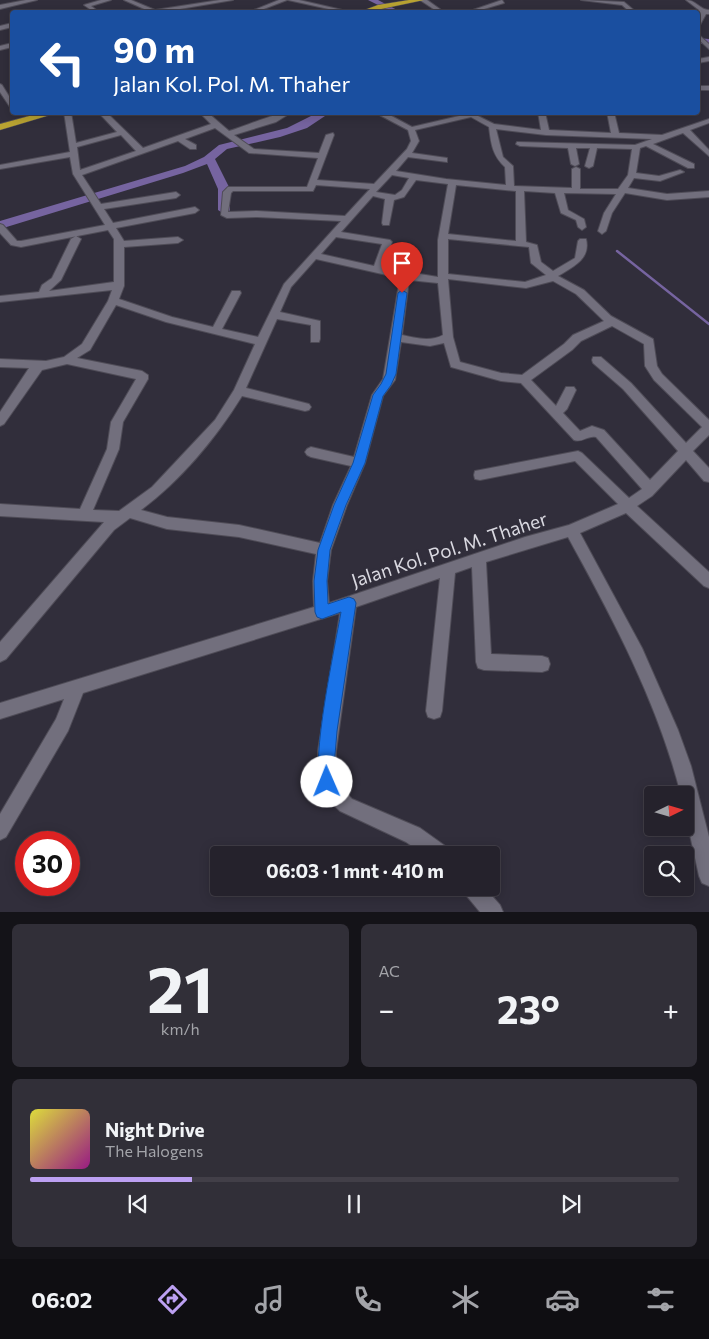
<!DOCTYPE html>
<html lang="id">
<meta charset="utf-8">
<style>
:root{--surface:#25222c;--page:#312f38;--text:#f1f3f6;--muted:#a3a4a9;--line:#423f48;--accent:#bca0f2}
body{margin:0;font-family:Commissioner,sans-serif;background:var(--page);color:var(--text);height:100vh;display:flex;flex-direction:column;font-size:19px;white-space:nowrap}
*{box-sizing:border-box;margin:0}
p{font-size:16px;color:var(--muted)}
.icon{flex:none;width:28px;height:28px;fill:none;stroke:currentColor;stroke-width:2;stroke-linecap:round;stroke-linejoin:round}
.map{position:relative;height:912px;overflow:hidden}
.panel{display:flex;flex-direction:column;gap:12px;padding:12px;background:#141318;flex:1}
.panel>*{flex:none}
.banner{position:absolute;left:10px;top:10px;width:690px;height:105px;border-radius:5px;box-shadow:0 2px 12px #0003,0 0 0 1px var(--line);background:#1a4fa0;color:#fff;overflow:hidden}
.needle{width:32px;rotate:85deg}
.buttons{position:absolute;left:644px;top:786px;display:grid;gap:10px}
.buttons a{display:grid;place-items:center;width:50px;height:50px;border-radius:5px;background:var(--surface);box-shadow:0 2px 12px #0003,0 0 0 1px var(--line);font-size:25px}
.speed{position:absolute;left:15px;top:831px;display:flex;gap:10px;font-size:25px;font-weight:700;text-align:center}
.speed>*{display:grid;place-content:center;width:65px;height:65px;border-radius:50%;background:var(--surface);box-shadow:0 2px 12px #0003,0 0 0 1px var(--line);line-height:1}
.speed .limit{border:8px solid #d22;background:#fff;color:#111}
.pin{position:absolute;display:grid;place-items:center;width:42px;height:42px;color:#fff;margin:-51px -21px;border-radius:50% 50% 50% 0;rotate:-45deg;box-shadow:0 0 5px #0007}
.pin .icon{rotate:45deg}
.me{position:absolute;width:55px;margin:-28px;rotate:359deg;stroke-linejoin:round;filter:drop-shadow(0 0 4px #0008)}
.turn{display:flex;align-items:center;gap:18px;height:105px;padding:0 20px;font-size:22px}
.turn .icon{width:65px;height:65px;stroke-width:2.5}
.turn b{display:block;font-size:35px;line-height:42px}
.big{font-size:38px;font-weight:700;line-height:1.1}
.panel .tile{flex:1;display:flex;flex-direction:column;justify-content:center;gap:8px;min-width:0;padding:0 18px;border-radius:8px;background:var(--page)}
.panel .dial{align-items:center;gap:0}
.dial b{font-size:65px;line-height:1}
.song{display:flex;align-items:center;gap:15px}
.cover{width:60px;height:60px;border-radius:8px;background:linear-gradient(135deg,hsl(60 70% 55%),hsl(310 70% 35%))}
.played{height:5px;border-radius:2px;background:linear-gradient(90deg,var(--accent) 25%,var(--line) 25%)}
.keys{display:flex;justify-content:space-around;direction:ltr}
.heat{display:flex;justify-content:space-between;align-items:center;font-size:28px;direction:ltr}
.panel .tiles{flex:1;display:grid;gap:12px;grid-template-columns:1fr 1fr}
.tile:last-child{grid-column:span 2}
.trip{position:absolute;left:210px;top:846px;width:290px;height:50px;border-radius:5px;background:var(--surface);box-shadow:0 2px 12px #0003,0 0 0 1px var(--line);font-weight:700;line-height:50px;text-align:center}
.tab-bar{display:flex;height:80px;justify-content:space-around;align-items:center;background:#0f0e12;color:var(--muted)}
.tab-bar .icon{width:35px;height:35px}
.tab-bar .selected{color:var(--accent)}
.tab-bar b{font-size:22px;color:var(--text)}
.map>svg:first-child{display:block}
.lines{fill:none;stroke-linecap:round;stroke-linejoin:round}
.stream{stroke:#7664a0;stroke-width:2.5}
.river{fill:#7664a0;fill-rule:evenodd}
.minor-casing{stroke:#4f4c57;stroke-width:2}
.highway-casing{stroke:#4f4c57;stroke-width:1}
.minor{fill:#726f7d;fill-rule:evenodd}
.highway{fill:#b9a332;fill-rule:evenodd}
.route{fill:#1a73e8;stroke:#114b97}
.labels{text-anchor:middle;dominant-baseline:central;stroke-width:5;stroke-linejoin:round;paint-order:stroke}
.street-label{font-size:19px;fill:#d9d8e0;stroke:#312e3b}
</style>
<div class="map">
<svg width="709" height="912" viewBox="0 0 709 912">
<rect width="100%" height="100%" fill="#312e3b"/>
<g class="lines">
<path class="stream" d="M617,251L709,324"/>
<path class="river" d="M368,0H378L401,12H392Z
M698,38L709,39V45L698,43Z
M319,112H331L307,128L280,137L227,149L215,159L230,189V210L228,213L224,214L218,210V189L207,164L183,173L0,229V221L185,166L204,157L219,145L287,128Z"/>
<defs>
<path id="minor" d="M26,0H37L0,9V5Z
M101,0H111L91,6L99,12H94L84,5Z
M124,0H131L155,10L220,0H233L162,12H151Z
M279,0H287L256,12H249Z
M288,0H299L351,12H342Z
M420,0H427L444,12H438Z
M502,0L504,3L474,12H467Z
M581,0L624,2L636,12H630L622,5Z
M686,0C696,0 700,10 709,10V14H706L700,25L698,26L700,14L670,12L699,10Z
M12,23V27L0,30V26Z
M698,34L709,44V49L698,39Z
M12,43V47L0,50V46Z
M709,57V61L698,63V59Z
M0,84L2,85L12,101V108L10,107L0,92Z
M698,86H709V90H698Z
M64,112H71L76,143L117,132L98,112H106L143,148L211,124L199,112H207L229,131C246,126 277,112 292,112L276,122L234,135L254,149L319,153L326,135L333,133L334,135L317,180L374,184L407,149L411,141L408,130L374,112H384L412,127L472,113L494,124L541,130L538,112H545L549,130L611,133L607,112H614L619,133L662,135L709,119V123L690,130L709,150V156L683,133L653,144L694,164V168H688L646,146L640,148L636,173L659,176L680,170L684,172L660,181L634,178L628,188L667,194L709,191V197L667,200L625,193L612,213L606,231L602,234L598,231L604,213L616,194L564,193L568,210L584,219L586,227L582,230L578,227L576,220L561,213L555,193L524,191L526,242L537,245L541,262L553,271L575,258L578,241L580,239H586C591,259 573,267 558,276L584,290L611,316L653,339L657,366L662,374L709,420V435L693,451L709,468V482L704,481L686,460L652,496L637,506L709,572V588L704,586L626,513L580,533L642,648L678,730L691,766L709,837V886L702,883L699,876L685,812V795H681C658,703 613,619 568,537L486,562L491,654L542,656L548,658L550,664L548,670L542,672L484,670L478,668L476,662L472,567L455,573L442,711L440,717L434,719L428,717L426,711L440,578L356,607L336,751V782L352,799L420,828L448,848L450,855H425L406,842L340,811L324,796L318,782V751L340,613L83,693L68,731L6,837L0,840V814L56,719L64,699L0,719V703L314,607L313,581L316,554L239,537L167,529L130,518L114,530L6,659L0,662V642L104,522L0,516V504L80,509L107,449L111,422L136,379L67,364L42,370L4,424L0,426V412L29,368L0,367V359L46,361L64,357L82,344L108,301L112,290L0,302V296L39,292L42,285L52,278L71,239L76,236L81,239L61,280L49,291L114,282V239L108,230L21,247L11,245L0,233V224L3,225L17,241H21L105,225L73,174L70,157L0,169V165L70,152ZM471,117L489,127C491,143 492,155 505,167L506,185L446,179L396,171L408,157L447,162V158L412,153L419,141L415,130ZM215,128L249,153L318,158L307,187H228L223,192L221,215L227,218L257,217L341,221L284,284L258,337L222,329L241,293L240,291H232L213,327L172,317L119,299L124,286V247L178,243L183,240L178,237L124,241L116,228L195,213L199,210L195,207L113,223L104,209L176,198L180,195L176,192L101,204L82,175L178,141L190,149H196V145L185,139ZM496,129L546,135L652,139L635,145L517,142L516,144L520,146L568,148L571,164L575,166L579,164L576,148H590L585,166L589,168L593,166L597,148L632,149L628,175L618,189H580V169L576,167L572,169V188L514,186L513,166L503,157ZM121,135L136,151L80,170L77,147ZM392,175L409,178L402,190L395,195L376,192ZM416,180L448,184L438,240V277L383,268L392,242L390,240L341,232L373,196L385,199L382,223L383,225H389L394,200L404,197ZM316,185L370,189L345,216L257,211L228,212L231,193L233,191H313ZM456,185L516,191V241L448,234ZM336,237L382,244L374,266L321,254ZM448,239L529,247L531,263L546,275L525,282L448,274ZM316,259L400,278L383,379L372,395L354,457L311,447L307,449L305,452L307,455L311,457L351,466L333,505L320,543L239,525L167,517L141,510C181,480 216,438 242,396L305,411L309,410L311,407L309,404L246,388L277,319L311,325V342H319L320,339V321L280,312L291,287ZM448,279L526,288L553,281L576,294L604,321L573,335L564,344L522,375L501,373L460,362L453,337ZM409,280L438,283L443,335C431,342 414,338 402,335ZM116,305L166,322L255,344L234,390L215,420L152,487L119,511L93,510L119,449L123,422L148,379V375L142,371L77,358L90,350ZM612,326L644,344L645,366L654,380L702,427L686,443L631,383L601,357H593L592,360L593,363L623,389L678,451L650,480L604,430L592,426L580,431L563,413L567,409L576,390L574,387H566L556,406L531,380L572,350L581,341ZM401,342L430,346L444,343L451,367L501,381L521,383L574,440C582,443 588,435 596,437L642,489L629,498L582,453L578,451L475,471L474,475L475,479L480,480L575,461L618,504L569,525L525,537L329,603L327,581L331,550L347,505L365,463L383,396L395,380Z
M463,888H485L500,905L503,912H480L466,895Z"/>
<path id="highway" d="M409,0H424L367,12H359L378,5Z
M44,112H60L0,130V124Z"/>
</defs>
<use href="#minor" class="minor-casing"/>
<use href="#highway" class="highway-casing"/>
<use href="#minor" class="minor"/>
<use href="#highway" class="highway"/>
</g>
<path class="route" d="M402,290L407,293L396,374L391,385L383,396L365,463L346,505L330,550L327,581L328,604L349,597L354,599L356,603L337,731L334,767L335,782L333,788L327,790L321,788C310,761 335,647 341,612L322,619L317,617L315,612L314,581L318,550L334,505L353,463L373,395L381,384L386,374L398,293Z"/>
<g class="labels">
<g class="street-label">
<text transform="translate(449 549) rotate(-18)">Jalan Kol. Pol. M. Thaher</text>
</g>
</g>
</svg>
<div class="buttons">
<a><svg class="needle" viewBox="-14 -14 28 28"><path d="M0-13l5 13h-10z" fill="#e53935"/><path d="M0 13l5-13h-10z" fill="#a3a4a9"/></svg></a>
<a><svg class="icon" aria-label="search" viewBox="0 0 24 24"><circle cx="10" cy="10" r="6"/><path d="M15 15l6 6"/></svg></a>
</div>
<div class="speed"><div class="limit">30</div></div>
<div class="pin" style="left:402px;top:293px;background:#d93025"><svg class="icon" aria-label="arrive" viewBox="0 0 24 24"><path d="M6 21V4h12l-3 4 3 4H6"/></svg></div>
<svg class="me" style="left:327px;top:782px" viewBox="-20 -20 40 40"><circle r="19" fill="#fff"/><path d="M0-13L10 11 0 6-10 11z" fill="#1a73e8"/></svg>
<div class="trip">06:03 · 1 mnt · 410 m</div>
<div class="banner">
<div class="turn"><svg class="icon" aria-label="left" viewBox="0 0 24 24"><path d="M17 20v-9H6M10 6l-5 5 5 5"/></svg><div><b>90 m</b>Jalan Kol. Pol. M. Thaher</div></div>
</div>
</div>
<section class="panel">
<div class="tiles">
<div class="tile dial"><b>21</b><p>km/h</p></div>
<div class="tile"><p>AC</p>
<div class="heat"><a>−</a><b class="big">23°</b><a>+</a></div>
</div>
<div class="tile">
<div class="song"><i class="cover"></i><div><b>Night Drive</b><p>The Halogens</p></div></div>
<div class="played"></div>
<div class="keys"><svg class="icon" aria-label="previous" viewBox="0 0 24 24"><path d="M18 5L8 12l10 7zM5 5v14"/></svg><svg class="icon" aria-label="pause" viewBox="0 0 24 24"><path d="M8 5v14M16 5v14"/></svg><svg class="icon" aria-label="next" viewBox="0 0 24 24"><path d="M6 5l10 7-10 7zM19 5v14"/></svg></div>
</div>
</div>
</section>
<nav class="tab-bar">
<b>06:02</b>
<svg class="icon selected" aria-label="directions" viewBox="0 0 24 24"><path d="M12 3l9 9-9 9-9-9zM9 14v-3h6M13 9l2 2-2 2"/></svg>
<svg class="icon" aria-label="music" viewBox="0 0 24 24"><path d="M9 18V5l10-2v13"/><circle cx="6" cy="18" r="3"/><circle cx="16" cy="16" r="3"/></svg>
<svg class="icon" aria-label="phone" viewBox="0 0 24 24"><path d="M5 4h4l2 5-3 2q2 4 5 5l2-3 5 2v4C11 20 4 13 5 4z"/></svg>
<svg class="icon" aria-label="climate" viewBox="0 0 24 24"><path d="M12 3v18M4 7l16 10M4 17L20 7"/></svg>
<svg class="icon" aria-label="car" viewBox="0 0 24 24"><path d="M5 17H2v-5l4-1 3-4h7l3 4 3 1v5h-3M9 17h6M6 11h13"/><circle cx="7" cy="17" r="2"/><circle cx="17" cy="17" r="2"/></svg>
<svg class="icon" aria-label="filters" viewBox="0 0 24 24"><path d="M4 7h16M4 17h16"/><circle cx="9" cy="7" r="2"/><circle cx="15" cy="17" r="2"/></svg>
</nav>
